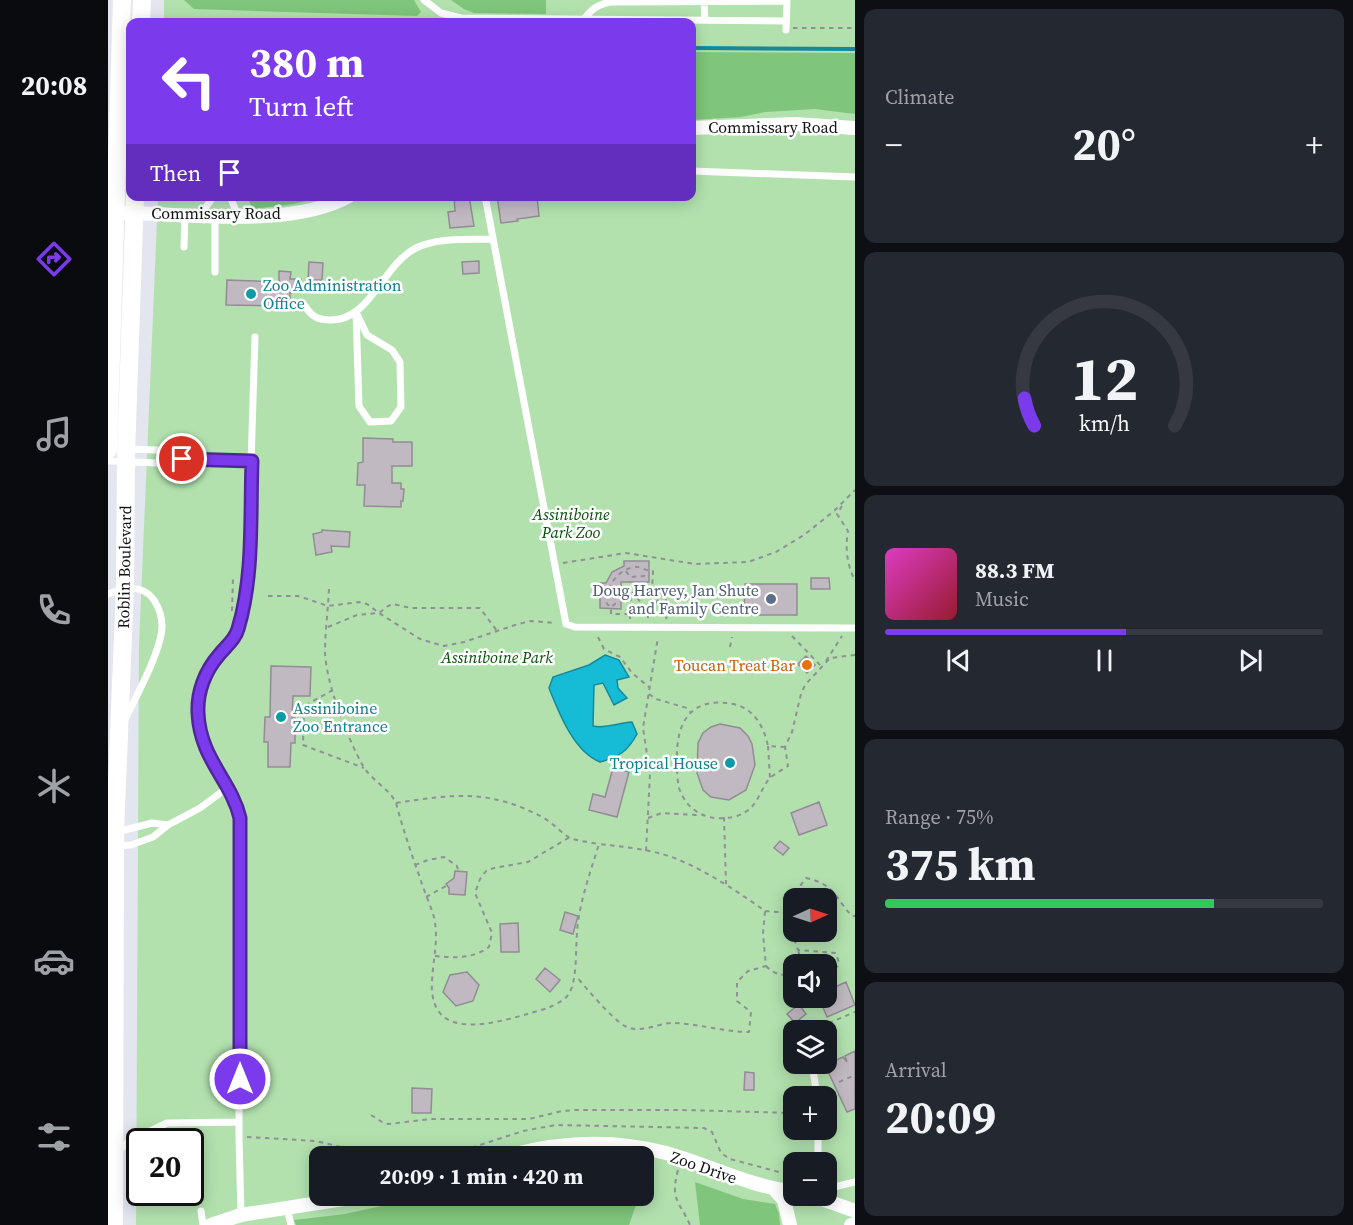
<!DOCTYPE html>
<meta charset="utf-8">
<style>
:root{--surface:#171b24;--page:#242831;--text:#f1f3f6;--muted:#9ea1a6;--line:#363941;--accent:#7c3aed}
body{margin:0;font-family:"Source Serif 4",serif;background:var(--page);color:var(--text);height:100vh;display:flex;flex-direction:column;font-size:22px;white-space:nowrap}
*{box-sizing:border-box;margin:0}
p{font-size:20px;color:var(--muted)}
.icon{flex:none;width:33px;height:33px;fill:none;stroke:currentColor;stroke-width:2;stroke-linecap:round;stroke-linejoin:round}
.map{position:relative;flex:1;overflow:hidden}
.details{display:flex;flex-direction:column;gap:9px;padding:9px;background:#0d0f14;width:498px}
.details>*{flex:none}
.hud{position:absolute;left:18px;top:18px;width:570px;height:183px;border-radius:12px;box-shadow:0 3px 15px #0003;background:#7c3aed;color:#fff;overflow:hidden}
.needle{width:39px;rotate:87deg}
.controls{position:absolute;left:675px;top:888px;display:grid;gap:12px}
.controls a{display:grid;place-items:center;width:54px;height:54px;border-radius:12px;background:var(--surface);box-shadow:0 3px 15px #0003;font-size:30px}
.speed{position:absolute;left:18px;top:1128px;display:flex;gap:12px;font-size:30px;font-weight:700;text-align:center}
.speed>*{display:grid;place-content:center;width:78px;height:78px;border-radius:50%;background:var(--surface);box-shadow:0 3px 15px #0003;line-height:1}
.speed .limit{border:3px solid #111;border-radius:9px;background:#fff;color:#111}
.pin{position:absolute;display:grid;place-items:center;width:51px;height:51px;color:#fff;margin:-26px;border:3px solid #fff;border-radius:50%;box-shadow:0 2px 6px #0007}
.me{position:absolute;width:66px;margin:-33px;rotate:0deg;stroke-linejoin:round;filter:drop-shadow(0 0 4px #0008)}
.turn{display:flex;align-items:center;gap:21px;height:126px;padding:0 24px;font-size:27px}
.turn .icon{width:78px;height:78px;stroke-width:2.5}
.turn b{display:block;font-size:42px;line-height:51px}
.then{display:flex;align-items:center;height:57px;padding:0 24px;background:#0003;gap:12px;font-size:22px}
.big{font-size:45px;font-weight:700;line-height:1.1}
.details .tile{flex:1;display:flex;flex-direction:column;justify-content:center;gap:9px;min-width:0;padding:0 21px;border-radius:12px;background:var(--page)}
.details .dial{align-items:center;gap:0}
.dial svg{height:156px;overflow:visible;fill:none;stroke:var(--line);stroke-width:7;stroke-linecap:round;text-anchor:middle}
.dial text{fill:var(--text);stroke:none}
.song{display:flex;align-items:center;gap:18px}
.cover{width:72px;height:72px;border-radius:9px;background:linear-gradient(135deg,hsl(310 70% 55%),hsl(350 70% 35%))}
.played{height:6px;border-radius:3px;background:linear-gradient(90deg,var(--accent) 55%,var(--line) 55%)}
.keys{display:flex;justify-content:space-around;direction:ltr}
.heat{display:flex;justify-content:space-between;align-items:center;font-size:33px;direction:ltr}
.charge{height:9px;border-radius:4px;background:linear-gradient(90deg,#34c759 75%,var(--line) 0)}
.trip{position:absolute;left:201px;top:1146px;width:345px;height:60px;border-radius:12px;background:var(--surface);box-shadow:0 3px 15px #0003;font-weight:700;line-height:60px;text-align:center}
main{display:flex;flex:1;min-height:0}
.tabs{display:flex;flex-direction:column;width:108px;justify-content:space-around;align-items:center;background:#090b0e;color:var(--muted)}
.tabs .icon{width:42px;height:42px}
.tabs .active{color:var(--accent)}
.tabs b{font-size:27px;color:var(--text)}
.map>svg:first-child{display:block}
.green{fill:#b2e1ae;fill-rule:evenodd}
.forest{fill:#7fc57b}
.water{fill:#16bbd5;stroke:#15899c;stroke-width:1.5}
.lines{fill:none;stroke-linecap:round;stroke-linejoin:round}
.stream{stroke:#15899c;stroke-width:4}
.building{fill:#c0b9c1;stroke:#938c94;stroke-width:1.5}
.path{stroke:#8f9098;stroke-width:2;stroke-dasharray:4.5 4.5;stroke-linecap:butt}
.service{stroke:#fff;stroke-width:7}
.minor{stroke:#fff;stroke-width:14}
.secondary{stroke:#fff;stroke-width:18}
.route-casing{stroke:#51269a;stroke-width:15}
.route{stroke:#7c3aed;stroke-width:10}
.culture-dot{fill:#0f9aa8;stroke:#fff;stroke-width:2}
.service-dot{fill:#5c6f8a;stroke:#fff;stroke-width:2}
.food-dot{fill:#e8710a;stroke:#fff;stroke-width:2}
.labels{text-anchor:middle;dominant-baseline:central;stroke-width:5;stroke-linejoin:round;paint-order:stroke}
.street-label{font-size:16px;fill:#131417;stroke:#fff}
.culture-label{font-size:16px;fill:#0d838f;stroke:#fff;text-anchor:start}
.park-label{font-size:16px;font-style:italic;fill:#014f04;stroke:#fff}
.service-label{font-size:16px;fill:#4e5e75;stroke:#fff;text-anchor:end}
.food-label{font-size:16px;fill:#c56008;stroke:#fff;text-anchor:end}
</style>
<main>
<nav class="tabs">
<b>20:08</b>
<svg class="icon active" aria-label="directions" viewBox="0 0 24 24"><path d="M12 3l9 9-9 9-9-9zM9 14v-3h6M13 9l2 2-2 2"/></svg>
<svg class="icon" aria-label="music" viewBox="0 0 24 24"><path d="M9 18V5l10-2v13"/><circle cx="6" cy="18" r="3"/><circle cx="16" cy="16" r="3"/></svg>
<svg class="icon" aria-label="phone" viewBox="0 0 24 24"><path d="M5 4h4l2 5-3 2q2 4 5 5l2-3 5 2v4C11 20 4 13 5 4z"/></svg>
<svg class="icon" aria-label="climate" viewBox="0 0 24 24"><path d="M12 3v18M4 7l16 10M4 17L20 7"/></svg>
<svg class="icon" aria-label="car" viewBox="0 0 24 24"><path d="M5 17H2v-5l4-1 3-4h7l3 4 3 1v5h-3M9 17h6M6 11h13"/><circle cx="7" cy="17" r="2"/><circle cx="17" cy="17" r="2"/></svg>
<svg class="icon" aria-label="filters" viewBox="0 0 24 24"><path d="M4 7h16M4 17h16"/><circle cx="9" cy="7" r="2"/><circle cx="15" cy="17" r="2"/></svg>
</nav>
<div class="map">
<svg width="747" height="1225" viewBox="0 0 747 1225">
<rect width="100%" height="100%" fill="#e3e5ef"/>
<path class="green" d="M56,0H747V1225H28L31,645L50,197L584,196V22H56ZM686,898H718V932H686ZM686,964H718V998H686ZM686,1030H718V1064H686ZM686,1096H718V1130H686ZM32,1142H82V1192H32ZM212,1156H536V1196H212ZM686,1162H718V1196H686Z"/>
<path class="forest" d="M76,0H306L313,12L309,16L86,9Z
M343,0H438V14L366,13L356,9Z
M584,52L747,53V114L707,109L657,112L633,117L584,120Z
M139,197V196L216,197L185,204L145,209Z
M587,1182L635,1199L667,1204L671,1214L672,1225H592Z
M319,1196H526L528,1205L521,1225H188L186,1220L237,1214Z"/>
<path class="water" d="M497,655L511,660L521,677L509,680L510,688L519,698L506,705L495,683L486,685L485,726C499,729 509,723 524,722L529,734C520,751 511,757 492,762C466,752 451,713 441,688L445,677L481,665Z"/>
<g class="lines">
<path class="stream" d="M584,48L747,49"/>
</g>
<path class="building" d="M346,196H361L366,226L342,228L340,212L347,211Z
M389,196H429L431,216L409,219L410,221L393,223Z
M371,261V273L355,274L354,262Z
M201,262L215,263L214,280H200Z
M171,271L183,272L182,279H193V293H182V306L118,305L119,280L171,282Z
M255,438L285,439V442H304V466H284V483H293V489H296L295,501H293V507L256,506L257,485H249L250,463L255,462Z
M214,530L242,532L241,547L223,546L224,552L208,555L205,534L214,532Z
M516,561H541V582H513V609L492,608V583H498L504,572L516,566Z
M703,578H721L722,589H703Z
M637,584H689V615H636Z
M698,656L707,665L699,673L690,664Z
M163,666L203,667L202,696H185L184,718H187V743H183L182,767H160V742H156L157,717H162Z
M612,724L632,728L640,736L644,744L647,765L638,790L621,800L603,797L595,790L589,773L590,743L595,733L603,727Z
M505,768L521,772L509,817L481,810L485,794L497,797Z
M711,802L719,825L691,835L683,813Z
M672,841L681,848L675,855L666,848Z
M347,871L359,872L357,895L341,894V888L338,884L346,878Z
M457,912L470,916L465,934L452,930Z
M410,923L411,952H393L392,924Z
M437,968L452,980L442,992L428,979Z
M359,972L371,985L365,1001L348,1006L335,992L342,975Z
M738,982L747,1005L719,1017L711,998H718V991Z
M691,1004L698,1014L687,1023L679,1014Z
M747,1051V1109L739,1112L717,1065L735,1057L739,1062L737,1056Z
M637,1072L646,1073V1090H636Z
M304,1088L324,1089L323,1113H304Z"/>
<g class="lines">
<path class="path" d="M685,28H747
M734,506L729,514L740,531C737,549 739,564 747,581
M455,563L518,553L587,564L640,562L668,552L696,535L726,511L747,490
M518,571L522,577L536,576L539,571
M221,589C220,610 217,632 217,653C219,686 239,737 255,766C264,781 281,788 288,803C295,829 303,853 312,878C316,891 322,904 326,917C331,939 325,959 324,981C320,1051 402,1018 440,1008C448,1004 458,1000 462,992C470,976 467,942 470,922C474,895 483,870 491,844C516,847 544,849 569,859C600,872 629,891 657,911L655,934L658,966L640,971L629,982V1001L643,1012L641,1032C615,1032 589,1023 563,1023C548,1024 532,1034 517,1026C505,1020 478,988 468,976
M501,591L508,592L507,604L503,607
M160,596H190L220,606L251,602L259,604L271,613L280,606L285,604L303,608H372L389,631
M529,598L540,611
M124,611L125,577
M521,614H503V607L499,604C497,588 509,570 526,567C533,566 537,571 545,571L544,591
M540,618V611L554,596
M522,619L523,593C544,590 566,590 558,619
M220,627L249,615L271,613L312,639L336,646L356,642L410,624L423,621L448,623
M684,636L713,666
M490,637L496,649L512,657L524,673L542,688
M622,647L624,637
M718,661L734,636
M225,690L196,706L195,745L256,768
M541,694L548,699L579,708L582,712
M660,746L662,778
M677,747L660,746C656,727 646,708 625,704C582,696 568,723 569,760C569,769 569,779 571,788C580,814 603,823 629,816C650,809 650,793 661,779C666,774 674,770 680,766L677,747L684,732L693,694L697,685L722,658L747,655
M288,803C346,794 382,789 436,818C446,824 453,833 462,838C470,841 481,842 490,844
M616,817L618,884
M540,818L554,813L590,815
M538,851L542,774L535,728L550,637
M307,865L320,860L336,857L349,866L350,870
M318,897L338,886
M657,911L681,913L687,893L698,878C728,885 726,897 744,916H747
M681,913V924L690,950L728,953L731,963L729,967L718,969
M327,956C347,958 364,959 381,947L384,933L367,893L372,879L378,871L386,868L420,862L462,837
M689,964L692,957L690,950
M658,966C666,975 675,975 686,976
M704,1030L747,1012
M731,1082L747,1075
M263,1115L274,1122L280,1124L324,1119H421L454,1111L468,1110H574L686,1113
M139,1137L208,1141L270,1156
M338,1156L415,1131L448,1125L596,1128L604,1132L613,1153L622,1159L686,1176
M570,1170C562,1201 571,1200 582,1225"/>
<path class="service" d="M316,0L333,13L353,18L678,21
M596,1L597,20
M476,19C484,9 490,4 503,2L679,1L678,30
M584,171L747,177
M122,196L130,216
M377,196L458,624L467,627L747,628
M92,215L106,196
M107,215V272
M76,247L77,214
M197,306C204,317 210,320 223,320C263,320 274,265 308,248C330,237 360,240 385,239
M248,312L259,335L284,350L292,362L293,407L283,421L262,422L251,406Z
M74,459L144,461
M0,461L73,464L74,451L21,449
M0,594C17,588 34,583 46,600C51,608 54,617 54,626C54,649 29,695 18,717
M9,832L44,823L60,825
M9,846L23,845L45,837L60,825L92,808L119,788
M704,1064L709,1096
M10,1151L23,1140L59,1123L131,1122
M708,1162L710,1151V1130
M718,1189L747,1182
M179,1208L183,1225
M93,1211L95,1225
M133,1215L131,1137L132,818L127,802L99,753L91,727L90,713L91,696L94,684L105,663L128,635L139,590L147,337"/>
<path class="minor" d="M584,128L687,124L747,128
M18,213C82,214 185,228 241,196
M399,1156C450,1142 505,1139 558,1153C601,1165 641,1186 686,1192
M667,1190L676,1200L682,1225
M705,1196L747,1211
M103,1225L133,1215L255,1196
M743,1225L747,1224"/>
<path class="secondary" d="M33,22L34,0
M0,450L14,0
M6,1225L7,832L17,588L18,455L27,196"/>
</g>
<g class="lines">
<defs>
<path id="route" d="M74,459L144,461C142,517 146,576 130,629C127,640 118,646 111,655C97,671 89,692 90,713C92,759 123,780 132,818V1079"/>
</defs>
<use href="#route" class="route-casing"/>
<use href="#route" class="route"/>
</g>
<g class="culture-dot">
<circle cx="143" cy="294" r="6"/>
<circle cx="173" cy="717" r="6"/>
<circle cx="622" cy="763" r="6"/>
</g>
<circle class="service-dot" cx="663" cy="599" r="6"/>
<circle class="food-dot" cx="699" cy="665" r="6"/>
<g class="labels">
<g class="street-label">
<text x="665" y="127">Commissary Road</text>
<text x="108" y="213">Commissary Road</text>
<text transform="translate(16 567) rotate(-89)">Roblin Boulevard</text>
<text transform="translate(596 1167) rotate(19)">Zoo Drive</text>
</g>
<g class="culture-label">
<text x="155" y="285">Zoo Administration<tspan x="155" dy="18">Office</tspan></text>
<text x="185" y="708">Assiniboine<tspan x="185" dy="18">Zoo Entrance</tspan></text>
<text x="610" y="763" text-anchor="end">Tropical House</text>
</g>
<g class="park-label">
<text x="463" y="514">Assiniboine<tspan x="463" dy="18">Park Zoo</tspan></text>
<text x="389" y="657">Assiniboine Park</text>
</g>
<g class="service-label">
<text x="651" y="590">Doug Harvey, Jan Shute<tspan x="651" dy="18">and Family Centre</tspan></text>
</g>
<g class="food-label">
<text x="687" y="665">Toucan Treat Bar</text>
</g>
</g>
</svg>
<div class="controls">
<a><svg class="needle" viewBox="-14 -14 28 28"><path d="M0-13l5 13h-10z" fill="#e53935"/><path d="M0 13l5-13h-10z" fill="#9ea1a6"/></svg></a>
<a><svg class="icon" aria-label="sound" viewBox="0 0 24 24"><path d="M4 9h4l5-4v14l-5-4H4zM17 9q2 3 0 6"/></svg></a>
<a><svg class="icon" aria-label="layers" viewBox="0 0 24 24"><path d="M12 4l9 5-9 5-9-5zM3 14l9 5 9-5"/></svg></a>
<a>+</a>
<a>−</a>
</div>
<div class="speed"><div class="limit">20</div></div>
<div class="pin" style="left:74px;top:459px;background:#d93025"><svg class="icon" aria-label="arrive" viewBox="0 0 24 24"><path d="M6 21V4h12l-3 4 3 4H6"/></svg></div>
<svg class="me" style="left:132px;top:1079px" viewBox="-20 -20 40 40"><circle r="17" fill="#7c3aed" stroke="#fff" stroke-width="3"/><path d="M0-11L8 9 0 5-8 9z" fill="#fff"/></svg>
<div class="trip">20:09 · 1 min · 420 m</div>
<div class="hud">
<div class="turn"><svg class="icon" aria-label="left" viewBox="0 0 24 24"><path d="M17 20v-9H6M10 6l-5 5 5 5"/></svg><div><b>380 m</b>Turn left</div></div>
<div class="then">Then<svg class="icon" aria-label="arrive" viewBox="0 0 24 24"><path d="M6 21V4h12l-3 4 3 4H6"/></svg></div>
</div>
</div>
<section class="details">
<div class="tile"><p>Climate</p>
<div class="heat"><a>−</a><b class="big">20°</b><a>+</a></div>
</div>
<div class="tile dial"><svg viewBox="0 0 100 80">
<path d="M14 69A42 42 0 1 1 86 69"/>
<path d="M14 69A42 42 0 0 1 9 55" stroke="#7c3aed"/>
<text x="50" y="56" font-size="32" font-weight="700">12</text>
<text x="50" y="72" font-size="11">km/h</text>
</svg></div>
<div class="tile">
<div class="song"><i class="cover"></i><div><b>88.3 FM</b><p>Music</p></div></div>
<div class="played"></div>
<div class="keys"><svg class="icon" aria-label="previous" viewBox="0 0 24 24"><path d="M18 5L8 12l10 7zM5 5v14"/></svg><svg class="icon" aria-label="pause" viewBox="0 0 24 24"><path d="M8 5v14M16 5v14"/></svg><svg class="icon" aria-label="next" viewBox="0 0 24 24"><path d="M6 5l10 7-10 7zM19 5v14"/></svg></div>
</div>
<div class="tile"><p>Range · 75%</p><b class="big">375 km</b><div class="charge"></div></div>
<div class="tile"><p>Arrival</p><b class="big">20:09</b></div>
</section>
</main>
